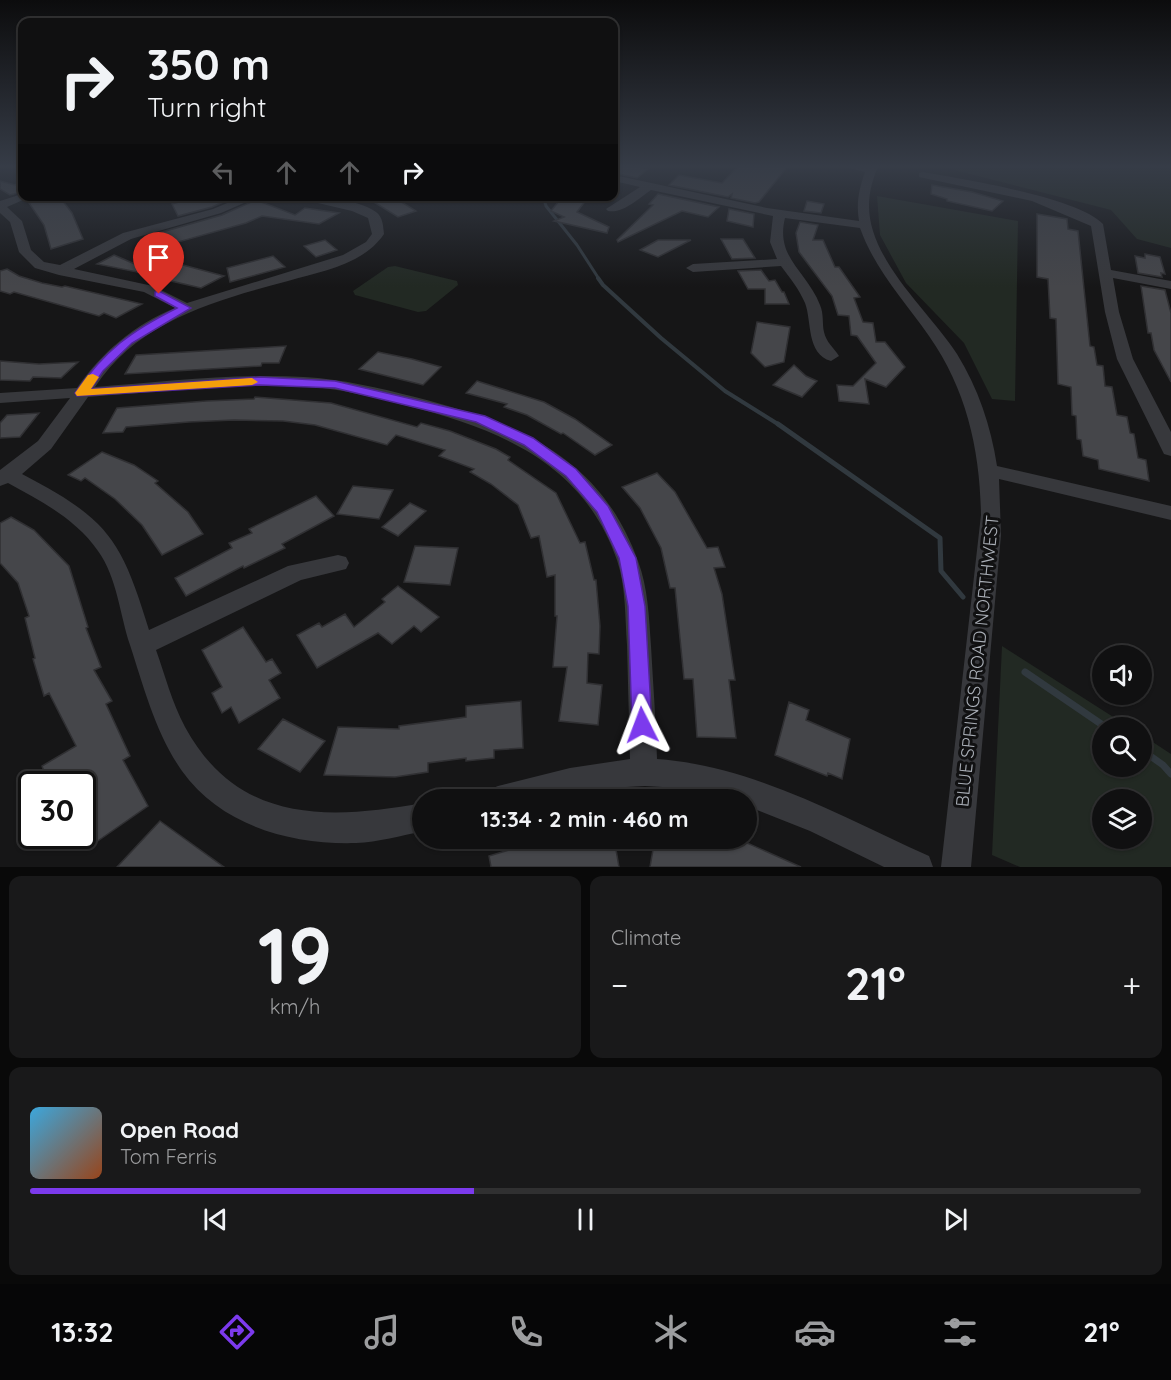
<!DOCTYPE html>
<meta charset="utf-8">
<style>
:root{--surface:#101011;--page:#19191a;--text:#f1f3f6;--muted:#9c9d9f;--line:#303031;--accent:#7c3aed}
body{margin:0;font-family:Quicksand,sans-serif;background:var(--page);color:var(--text);height:100vh;display:flex;flex-direction:column;font-size:22px;white-space:nowrap}
*{box-sizing:border-box;margin:0}
p{font-size:20px;color:var(--muted)}
.icon{flex:none;width:33px;height:33px;fill:none;stroke:currentColor;stroke-width:2;stroke-linecap:round;stroke-linejoin:round}
.map{position:relative;height:867px;overflow:hidden}
.sheet{display:flex;flex-direction:column;gap:9px;padding:9px;background:#090909;flex:1}
.sheet>*{flex:none}
.banner{position:absolute;left:18px;top:18px;width:600px;height:183px;border-radius:12px;box-shadow:0 2px 4px #0004,0 0 0 2px var(--line);background:#101011;color:var(--text);overflow:hidden}
.controls{position:absolute;left:1092px;top:645px;display:grid;gap:12px}
.controls a{display:grid;place-items:center;width:60px;height:60px;border-radius:50%;background:var(--surface);box-shadow:0 2px 4px #0004,0 0 0 2px var(--line);font-size:30px}
.speed{position:absolute;left:18px;top:771px;display:flex;gap:12px;font-size:30px;font-weight:700;text-align:center}
.speed>*{display:grid;place-content:center;width:78px;height:78px;border-radius:50%;background:var(--surface);box-shadow:0 2px 4px #0004,0 0 0 2px var(--line);line-height:1}
.speed .limit{border:3px solid #111;border-radius:9px;background:#fff;color:#111}
.pin{position:absolute;display:grid;place-items:center;width:51px;height:51px;color:#fff;margin:-62px -26px;border-radius:50% 50% 50% 0;rotate:-45deg;box-shadow:0 0 6px #0007}
.pin .icon{rotate:45deg}
.me{position:absolute;width:66px;margin:-33px;rotate:357deg;stroke-linejoin:round;filter:drop-shadow(0 0 4px #0008)}
.turn{display:flex;align-items:center;gap:21px;height:126px;padding:0 30px;font-size:27px}
.turn .icon{width:78px;height:78px;stroke-width:2.5}
.turn b{display:block;font-size:42px;line-height:51px}
.lanes{display:flex;align-items:center;height:57px;padding:0 30px;background:#0003;justify-content:center;gap:30px;direction:ltr}
.lanes .off{opacity:.35}
.big{font-size:45px;font-weight:800;line-height:1.1}
.sheet .widget{flex:1;display:flex;flex-direction:column;justify-content:center;gap:9px;min-width:0;padding:0 21px;border-radius:12px;background:var(--page)}
.sheet .dial{align-items:center;gap:0}
.dial b{font-size:78px;line-height:1}
.song{display:flex;align-items:center;gap:18px}
.cover{width:72px;height:72px;border-radius:9px;background:linear-gradient(135deg,hsl(200 70% 55%),hsl(20 70% 35%))}
.played{height:6px;border-radius:3px;background:linear-gradient(90deg,var(--accent) 40%,var(--line) 40%)}
.keys{display:flex;justify-content:space-around;direction:ltr}
.heat{display:flex;justify-content:space-between;align-items:center;font-size:33px;direction:ltr}
.sheet .tiles{flex:1;display:grid;gap:9px;grid-template-columns:1fr 1fr}
.widget:last-child{grid-column:span 2}
.trip{position:absolute;left:412px;top:789px;width:345px;height:60px;border-radius:30px;background:var(--surface);box-shadow:0 2px 4px #0004,0 0 0 2px var(--line);font-weight:800;line-height:60px;text-align:center}
.tabs{display:flex;height:96px;justify-content:space-around;align-items:center;background:#060607;color:var(--muted)}
.tabs .icon{width:42px;height:42px}
.tabs .on{color:var(--accent)}
.tabs b{font-size:27px;color:var(--text)}
.map>svg:first-child{display:block}
.green{fill:#222923;fill-rule:evenodd}
.lines{fill:none;stroke-linecap:round;stroke-linejoin:round}
.stream-far3{stroke:#31393f;stroke-width:3}
.stream-far2{stroke:#31393f;stroke-width:4}
.stream-far1{stroke:#31393f;stroke-width:5}
.stream{stroke:#31393f;stroke-width:7}
.building{fill:#45464a;stroke:#303033;stroke-width:1.5}
.minor{fill:#37383c;fill-rule:evenodd}
.route{fill:#7c3aed;stroke:#51269a;stroke-width:1.5}
.slow{fill:#f59e0b}
.labels{text-anchor:middle;dominant-baseline:central;stroke-width:6;stroke-linejoin:round;paint-order:stroke}
.street-label{font-size:18px;fill:#a9aeb6;stroke:#111112}
</style>
<div class="map">
<svg width="1171" height="867" viewBox="0 0 1171 867">
<rect width="100%" height="100%" fill="#161617"/>
<path class="green" d="M939,166H1171V248L1137,239L1111,210Z
M877,196L1018,221L1015,401L992,399L964,343L906,283L880,235Z
M395,266L457,281L458,285L426,311L418,312L355,295L353,291L388,267Z
M1002,646L1129,727L1102,728V766H1142V735L1171,754V867H1020L992,855ZM1102,800H1142V838H1102Z"/>
<g class="lines">
<path class="stream-far3" d="M543,196L546,206L577,245L599,279"/>
<path class="stream-far2" d="M598,278L603,285L661,338L725,391L781,426"/>
<path class="stream-far1" d="M778,424L940,538L941,571L963,597"/>
<path class="stream" d="M1025,672L1107,728
M1142,750L1163,765L1171,774"/>
</g>
<path class="building" d="M618,166H632L648,169L637,178L614,173Z
M738,166H788L759,202L755,203L731,198L732,194L728,197L669,185L679,175L722,183Z
M0,181L15,185L22,182V192L10,195L0,189Z
M932,185L972,192L1003,201L992,211L947,201V199L931,194Z
M658,194L719,207L708,217L682,211L618,242L617,240L653,205L649,204Z
M51,196H59L72,213L83,239L51,249L44,225L29,203Z
M200,196H237L212,207L178,216L172,204Z
M364,196H392L416,211L398,217Z
M563,196H589L577,212L609,227L607,233L554,221L564,217L551,211Z
M256,200L295,215L305,208L339,213L319,224L262,216L246,223L164,246L155,234L222,215Z
M807,201L824,204L821,213L804,211Z
M729,209L754,214L753,227L727,221Z
M1037,214L1067,219L1068,229L1078,231L1090,346L1094,347L1097,365L1103,366L1105,386L1112,387L1117,415L1127,417L1130,433L1134,434L1138,458L1146,460L1149,481L1099,469L1098,460L1083,456L1081,440L1077,439L1076,416L1072,415L1071,387L1058,384L1056,319L1050,318L1048,279L1037,277Z
M800,222L818,225L813,240H823L835,267H839L860,297L854,298L863,322L873,323L876,342H885L905,367L886,387L865,379L869,404L839,401L837,385L853,386L876,363L857,336L851,335L849,316L838,315L832,296L799,252L796,233Z
M721,239H743L755,258L732,259Z
M325,240L337,250L316,257L304,246Z
M658,240H691L658,257L640,250Z
M142,254L224,276L201,288L171,281Z
M1145,254L1160,257L1165,274L1161,273L1162,277L1138,273L1135,256L1145,258Z
M114,255L144,268L142,273L97,264Z
M273,256L285,267L230,282L227,268Z
M7,269L19,276L42,283L62,287L65,286L142,304L116,318L104,313L99,316L14,292L10,294L0,291V271Z
M761,270L769,281L775,280L782,292H784L789,304H765V289H748L738,271Z
M1141,286L1165,290L1171,313V382L1154,350L1151,333H1148Z
M757,322L790,327L784,362L765,367L751,353Z
M286,346L279,363H262L261,366L125,374L136,355Z
M378,352L412,359L441,367L423,385L359,369Z
M0,361L39,364L78,362L61,378L33,377L30,381L0,380Z
M794,365L806,376L817,381L802,397L773,385Z
M477,381L544,402L575,419L612,445L595,455L563,433L561,434L527,415L504,407L507,404L466,393Z
M255,397L331,403L417,427L421,423L450,431L496,449L510,457L508,460L556,493L580,543L585,542L594,580H596L600,626L599,654L588,653L587,683L602,685L598,725L559,721L567,667H553L557,616H555V575L547,577L539,536L531,538L518,505L491,484L470,472L474,469L439,456L445,450L396,435L387,445L315,425L283,421L234,420L189,422L126,427L123,432L103,433L117,408L206,401L254,399Z
M39,413L20,437L0,438V423L7,415Z
M102,452L134,465L158,481L155,483L188,512L203,534L162,555L142,525L115,499L85,478L81,481L68,475Z
M657,473L675,492L707,548L718,547L725,567L714,568L722,594L735,680H729L736,738L697,737L693,679H684L675,588H670L661,548L640,508L622,487Z
M353,486L393,490L379,519L337,514Z
M316,496L334,516L282,544L285,548L244,568L243,566L186,596L175,578L232,548L229,543L252,533L249,529Z
M410,503L426,511L398,536L382,527Z
M11,517L34,530L69,566L88,627L86,628L101,667L94,670L112,701L106,704L130,756L123,760L148,806L92,845L82,825V784H63L59,775L48,782L42,766L76,746L49,693L44,696L33,659L35,658L25,618L29,616L18,583L0,563V523Z
M415,546L458,548L450,585L404,582Z
M398,586L439,617L421,632L414,626L392,644L378,633L317,668L297,635L319,623L322,627L345,614L354,627L385,602L382,599Z
M243,627L266,662L272,659L281,673L269,680L280,698L239,723L231,707L222,713L212,693L222,687L202,650Z
M521,701L523,748L494,750V758L466,761V758L428,763V772L395,777L324,775L338,727L399,729V726L466,717V706Z
M789,702L809,710L806,720L850,739L842,779L828,773L827,776L775,755Z
M283,719L325,741L300,772L258,749Z
M160,821L224,867H117Z
M548,838H614L619,867H491L489,856Z
M655,838H736L801,867H650Z"/>
<g class="lines">
<path class="minor" d="M841,166H878C873,179 869,191 869,206C869,260 929,311 957,354C978,388 991,426 997,466L1171,506V520L999,479L1001,535L971,867H941L981,515C980,451 967,390 929,336C904,300 875,270 860,228L785,218C775,258 807,271 820,305C824,314 822,323 824,332C826,342 834,348 839,356L831,361C806,354 812,321 805,303C799,289 790,278 781,266L693,272L686,268L693,264L777,259L770,242L773,216L651,190C639,198 623,214 608,211L606,209L640,187L614,181V175L767,208L859,221C856,203 859,189 865,172Z
M923,172C962,179 1077,197 1103,224L1111,270L1171,281V289L1113,278L1119,312L1133,359L1171,432V456L1164,454L1162,450L1117,359L1105,312L1091,226L1032,201L919,177V173Z
M22,194V196H32L7,207L22,221L31,250L44,262L60,265L123,233L213,209L244,196H260L221,213L131,239L74,269L153,286L187,303L343,255L366,242L372,234L368,218L352,211L288,196C311,196 357,198 376,212C383,217 383,226 384,234C363,265 322,271 288,281C216,300 138,321 95,387C164,382 235,373 304,377C342,379 379,388 415,397C516,423 600,455 638,561C648,588 649,617 651,646C653,684 656,721 657,759C754,766 842,817 929,856L933,867H884L810,831L747,806V800H727L679,788L645,786L608,788L553,800H484L488,790L498,786L570,768L630,759C629,721 628,683 627,645C625,617 626,587 617,560C583,463 501,430 408,406C373,397 338,388 301,386C230,383 159,392 88,397L51,449L22,474C108,519 121,538 149,630L288,566L338,555L346,557L349,563L346,569L301,580L156,650C165,675 172,703 185,727C238,824 328,820 423,803V831C401,836 378,842 356,843C292,845 221,826 182,771C156,734 144,688 130,645C120,615 117,577 98,551C76,519 41,501 8,483L0,486V470L38,441L70,398L0,403V393L77,388C102,352 134,325 175,308L144,292L59,275L35,268L19,252L10,222L0,213V201Z"/>
</g>
<linearGradient id="sky" x2="0" y2="1"><stop stop-color="#0c0c0d"/><stop offset="0.58" stop-color="#363c47"/><stop offset="1" stop-color="#363c47" stop-opacity="0"/></linearGradient>
<rect width="1171" height="287" fill="url(#sky)"/>
<path class="route" d="M159,291L191,308L132,343L103,371L91,389L260,377L335,381L485,416L533,438L576,469L608,506L636,558L645,606L652,725L649,731L642,734L635,731L632,725L628,606L619,558L597,512L566,476L524,445L476,422L335,388L260,385L77,396L75,393C105,350 131,331 177,308L155,296V292Z"/>
<path class="slow" d="M93,374L99,377L91,389L252,378L258,382L252,385L77,396L75,393L88,375Z"/>
<g class="labels">
<g class="street-label">
<text transform="translate(977 661) rotate(-84)">BLUE SPRINGS ROAD NORTHWEST</text>
</g>
</g>
</svg>
<div class="controls">
<a><svg class="icon" aria-label="sound" viewBox="0 0 24 24"><path d="M4 9h4l5-4v14l-5-4H4zM17 9q2 3 0 6"/></svg></a>
<a><svg class="icon" aria-label="search" viewBox="0 0 24 24"><circle cx="10" cy="10" r="6"/><path d="M15 15l6 6"/></svg></a>
<a><svg class="icon" aria-label="layers" viewBox="0 0 24 24"><path d="M12 4l9 5-9 5-9-5zM3 14l9 5 9-5"/></svg></a>
</div>
<div class="speed"><div class="limit">30</div></div>
<div class="pin" style="left:159px;top:294px;background:#d93025"><svg class="icon" aria-label="arrive" viewBox="0 0 24 24"><path d="M6 21V4h12l-3 4 3 4H6"/></svg></div>
<svg class="me" style="left:642px;top:725px" viewBox="-20 -20 40 40"><path d="M0-17L14 15 0 8-14 15z" fill="#7c3aed" stroke="#fff" stroke-width="4"/></svg>
<div class="trip">13:34 · 2 min · 460 m</div>
<div class="banner">
<div class="turn"><svg class="icon" aria-label="right" viewBox="0 0 24 24"><path d="M7 20v-9h11M14 6l5 5-5 5"/></svg><div><b>350 m</b>Turn right</div></div>
<div class="lanes"><svg class="icon off" aria-label="left" viewBox="0 0 24 24"><path d="M17 20v-9H6M10 6l-5 5 5 5"/></svg><svg class="icon off" aria-label="ahead" viewBox="0 0 24 24"><path d="M12 20V5M6 11l6-6 6 6"/></svg><svg class="icon off" aria-label="ahead" viewBox="0 0 24 24"><path d="M12 20V5M6 11l6-6 6 6"/></svg><svg class="icon" aria-label="right" viewBox="0 0 24 24"><path d="M7 20v-9h11M14 6l5 5-5 5"/></svg></div>
</div>
</div>
<section class="sheet">
<div class="tiles">
<div class="widget dial"><b>19</b><p>km/h</p></div>
<div class="widget"><p>Climate</p>
<div class="heat"><a>−</a><b class="big">21°</b><a>+</a></div>
</div>
<div class="widget">
<div class="song"><i class="cover"></i><div><b>Open Road</b><p>Tom Ferris</p></div></div>
<div class="played"></div>
<div class="keys"><svg class="icon" aria-label="previous" viewBox="0 0 24 24"><path d="M18 5L8 12l10 7zM5 5v14"/></svg><svg class="icon" aria-label="pause" viewBox="0 0 24 24"><path d="M8 5v14M16 5v14"/></svg><svg class="icon" aria-label="next" viewBox="0 0 24 24"><path d="M6 5l10 7-10 7zM19 5v14"/></svg></div>
</div>
</div>
</section>
<nav class="tabs">
<b>13:32</b>
<svg class="icon on" aria-label="directions" viewBox="0 0 24 24"><path d="M12 3l9 9-9 9-9-9zM9 14v-3h6M13 9l2 2-2 2"/></svg>
<svg class="icon" aria-label="music" viewBox="0 0 24 24"><path d="M9 18V5l10-2v13"/><circle cx="6" cy="18" r="3"/><circle cx="16" cy="16" r="3"/></svg>
<svg class="icon" aria-label="phone" viewBox="0 0 24 24"><path d="M5 4h4l2 5-3 2q2 4 5 5l2-3 5 2v4C11 20 4 13 5 4z"/></svg>
<svg class="icon" aria-label="climate" viewBox="0 0 24 24"><path d="M12 3v18M4 7l16 10M4 17L20 7"/></svg>
<svg class="icon" aria-label="car" viewBox="0 0 24 24"><path d="M5 17H2v-5l4-1 3-4h7l3 4 3 1v5h-3M9 17h6M6 11h13"/><circle cx="7" cy="17" r="2"/><circle cx="17" cy="17" r="2"/></svg>
<svg class="icon" aria-label="filters" viewBox="0 0 24 24"><path d="M4 7h16M4 17h16"/><circle cx="9" cy="7" r="2"/><circle cx="15" cy="17" r="2"/></svg>
<b>21°</b>
</nav>
